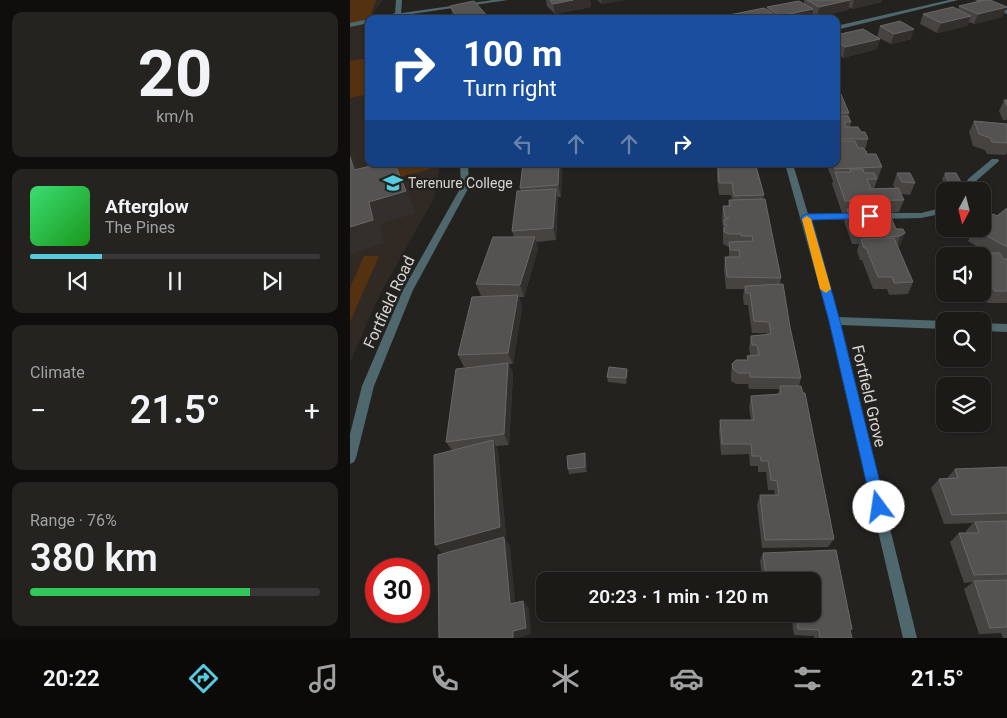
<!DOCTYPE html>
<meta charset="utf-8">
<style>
:root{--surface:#1b1a17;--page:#242320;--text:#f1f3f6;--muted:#a0a1a1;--line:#393836;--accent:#55cae0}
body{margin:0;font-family:Roboto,sans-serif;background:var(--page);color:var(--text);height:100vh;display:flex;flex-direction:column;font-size:19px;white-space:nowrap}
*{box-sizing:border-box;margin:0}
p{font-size:16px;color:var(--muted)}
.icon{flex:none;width:28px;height:28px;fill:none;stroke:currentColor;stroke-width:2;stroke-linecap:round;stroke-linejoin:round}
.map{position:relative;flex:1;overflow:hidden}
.sheet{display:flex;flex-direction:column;gap:12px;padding:12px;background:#0f0e0d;width:350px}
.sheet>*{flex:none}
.hud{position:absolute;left:15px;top:15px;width:475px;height:152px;border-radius:10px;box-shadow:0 1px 4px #0004,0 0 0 1px var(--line);background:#1a4fa0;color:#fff;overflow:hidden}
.needle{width:32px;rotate:187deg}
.controls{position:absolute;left:586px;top:182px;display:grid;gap:10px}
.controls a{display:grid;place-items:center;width:55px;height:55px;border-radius:10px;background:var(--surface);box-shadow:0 1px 4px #0004,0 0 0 1px var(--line);font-size:25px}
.speed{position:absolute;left:15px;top:558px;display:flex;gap:10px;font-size:25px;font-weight:700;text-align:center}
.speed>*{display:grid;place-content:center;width:65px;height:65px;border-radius:50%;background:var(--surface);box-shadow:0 1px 4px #0004,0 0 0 1px var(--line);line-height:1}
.speed .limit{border:8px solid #d22;background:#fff;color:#111}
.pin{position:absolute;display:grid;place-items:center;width:42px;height:42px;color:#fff;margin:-21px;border-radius:10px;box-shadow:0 2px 8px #0006}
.me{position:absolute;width:55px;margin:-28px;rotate:346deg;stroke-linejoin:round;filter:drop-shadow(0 0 4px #0008)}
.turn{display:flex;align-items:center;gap:18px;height:105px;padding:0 15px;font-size:22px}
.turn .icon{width:65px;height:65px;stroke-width:2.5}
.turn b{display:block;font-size:35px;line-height:42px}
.lanes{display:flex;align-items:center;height:48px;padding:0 15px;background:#0003;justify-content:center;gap:25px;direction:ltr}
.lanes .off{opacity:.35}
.big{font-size:38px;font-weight:600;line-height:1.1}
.sheet .widget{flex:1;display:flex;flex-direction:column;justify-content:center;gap:8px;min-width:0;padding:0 18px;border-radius:10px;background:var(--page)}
.sheet .dial{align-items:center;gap:0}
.dial b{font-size:65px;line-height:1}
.song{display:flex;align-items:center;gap:15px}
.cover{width:60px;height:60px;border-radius:8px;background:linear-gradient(135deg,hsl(140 70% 55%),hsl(120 70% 35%))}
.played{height:5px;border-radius:2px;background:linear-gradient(90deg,var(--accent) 25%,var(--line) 25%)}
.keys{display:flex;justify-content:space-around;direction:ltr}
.heat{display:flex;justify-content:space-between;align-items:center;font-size:28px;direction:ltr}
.charge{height:8px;border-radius:4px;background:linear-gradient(90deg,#34c759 76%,var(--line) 0)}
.trip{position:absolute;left:186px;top:572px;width:285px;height:50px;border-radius:10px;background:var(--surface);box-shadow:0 1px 4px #0004,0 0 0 1px var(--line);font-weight:600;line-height:50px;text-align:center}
.menu{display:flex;height:80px;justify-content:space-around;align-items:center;background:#0b0a09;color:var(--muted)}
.menu .icon{width:35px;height:35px}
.menu .current{color:var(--accent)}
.menu b{font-size:22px;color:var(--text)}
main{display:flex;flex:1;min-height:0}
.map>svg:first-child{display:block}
.built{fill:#312a24}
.green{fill:#543210}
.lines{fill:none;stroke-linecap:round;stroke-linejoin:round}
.service{fill:#4e686e;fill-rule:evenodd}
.minor{fill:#4e686e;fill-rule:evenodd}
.tertiary{fill:#4e686e;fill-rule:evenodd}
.wall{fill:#464341}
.shaded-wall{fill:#322f2d}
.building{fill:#555351;stroke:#6a6765}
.route{fill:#1a73e8;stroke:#114b97}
.slow{fill:#f59e0b}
.labels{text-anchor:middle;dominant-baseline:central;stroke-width:5;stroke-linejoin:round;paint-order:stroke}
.far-poi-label{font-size:14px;fill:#d6d5d3;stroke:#24221f;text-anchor:start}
.street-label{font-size:16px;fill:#d6d5d3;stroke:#24221f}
</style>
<main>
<section class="sheet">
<div class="widget dial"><b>20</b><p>km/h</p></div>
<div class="widget">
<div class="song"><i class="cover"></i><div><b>Afterglow</b><p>The Pines</p></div></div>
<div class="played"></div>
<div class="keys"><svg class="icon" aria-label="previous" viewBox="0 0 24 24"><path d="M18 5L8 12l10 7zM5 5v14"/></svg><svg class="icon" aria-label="pause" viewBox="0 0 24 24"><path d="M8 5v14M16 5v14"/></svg><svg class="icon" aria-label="next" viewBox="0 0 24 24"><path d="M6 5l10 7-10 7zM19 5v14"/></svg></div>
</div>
<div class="widget"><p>Climate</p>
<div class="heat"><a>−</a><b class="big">21.5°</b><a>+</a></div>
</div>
<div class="widget"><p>Range · 76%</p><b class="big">380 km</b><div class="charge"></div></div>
</section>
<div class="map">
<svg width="657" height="638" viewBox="0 0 657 638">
<rect width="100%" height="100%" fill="#24221f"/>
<path class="built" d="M0,0H33L19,19L16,31L19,33V164H89V169L84,198L29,296L0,362Z"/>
<path class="green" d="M0,0H26L19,20L0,24Z
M19,58V94L0,98V61Z
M25,164H79L81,169L30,182Z
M14,256H29L0,322V288Z"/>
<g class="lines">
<path class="service" d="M48,12L51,14L50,15L36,19H27Z
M19,19V23L0,27V23Z"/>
<path class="minor" d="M143,0H158L48,16L45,14Z
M599,0H608L486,30V26Z
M625,0H632L657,10V14Z
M642,159H648L649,161L625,182L621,191H613L618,179Z
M435,164H443L458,214L508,213L512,216L508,219L459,220L488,317L595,321V329L490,325L567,638H553L479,321Z
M595,207V213L571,218L527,219L523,216L527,213H571Z
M632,323L657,324V332L632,331Z"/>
<path class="tertiary" d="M46,0H52L51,14L53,19H47L45,14Z
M110,164H118L119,187L63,290L24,386L6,458L4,462L0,464V434L12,386L53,290L111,187Z"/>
</g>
<path class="wall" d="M196,0H240L241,7L205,14L197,6Z
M247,0H275L252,4Z
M454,0H532V2L502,9L499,7L498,10L467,17L462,14V19H361L379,17V15L416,10L417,7L454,4Z
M100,6L140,19H105L103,16Z
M609,6L652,17L624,24L619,22L617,26L587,33L570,24L573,14L608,10Z
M530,26L561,39L541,44L527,37Z
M486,35L530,39L527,49L493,58L486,53Z
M486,92L499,113L498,117L501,122L500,127L511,132L518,139L515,150L517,152V154L532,167L524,189L545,188L543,185L547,173L565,183L560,195L551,194L554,200L549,212L539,213L546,229L555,233L550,245L548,247L563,282L558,294L539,295L537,289H523L512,260H510L507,251L509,244H502L494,221L496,213H492L482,184L483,181L476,164H486Z
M654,100H657V120H653L649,111Z
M624,121L657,124V153L655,155L637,154L635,150L623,146L619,132Z
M212,164L211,197H207L208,201L206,240L186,242L188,249L174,297H169L172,307L163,364H159L163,374L159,445L146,446L148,451L156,536L93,553L85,545L102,450L96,442L135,366L114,367L108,355L139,296H131L126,284L164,237L162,231L171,191L170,188Z
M367,164H406L414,195L413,199L431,278L430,284L451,378L449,386L484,539L478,547L412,548L407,505L410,495H425L424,490H418L416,472H408V466H400L399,454L371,455L369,431L370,420H401L399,407L401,396L428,394L429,389H399L398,384H386L381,381V375L382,364L397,360V356L400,355L399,348L401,336L417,335V333H402L398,305H394L393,298L394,289H376L374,269L375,257H379V247L373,244V227L372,218L373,206H378L379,200H382L381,195H369L367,179Z
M595,173L612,184L609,190H597L592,179Z
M657,208V303H637L634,298H607L604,294H632V256H624L626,253H638L618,241L624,229L647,216Z
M278,374L276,384L258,382L257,377Z
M235,453L236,458L237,472L219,474L218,469Z
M657,467V638H653L651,633L629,634L614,589L623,582L614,583L600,542L609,533H616V531L623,523L594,524L581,488L589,479L597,478L605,469Z
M486,550L502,629L500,631L502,638H464V636L444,635L441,614H462V581H413L410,561L413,553Z"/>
<path class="shaded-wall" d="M223,0H240L241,7L205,14L203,4Z
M251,0H275L252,4Z
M500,0L498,10L467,17L469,7Z
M504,0H532V2L502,9Z
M657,7L652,17L624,24L628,14Z
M463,9L462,19H430V16Z
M621,16L617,26L587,33L591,23Z
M564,29L561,39L541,44L544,34Z
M530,39L527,49L493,58L495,47Z
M0,151L5,162L16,192L4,170L0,157Z
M45,164L66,213L30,224L34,243L0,254V227Z
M209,164H212L211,197L208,185Z
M206,189L208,201L206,240L203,228Z
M555,233L550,245L546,249L550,236Z
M185,237L188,249L174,297L170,285Z
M168,295L172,307L163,364L158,353Z
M158,363L163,374L159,445L154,434Z
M277,369L278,374L276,384V378Z
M143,440L148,451L156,536L93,553L85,545Z
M235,453L236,458L237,472L235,467Z
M154,537L160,546L166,611L160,604Z
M173,601L179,608L181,634L169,638H163V631Z"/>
<path class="building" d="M200,0H223L203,4Z
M457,0H500L469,7Z
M634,0H640L657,7L628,14L609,6Z
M124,1L140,19H109L100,6Z
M449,1L463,9L430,16L417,7Z
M603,7L621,16L591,23L573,14Z
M414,8L427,17L418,19H385L379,15Z
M377,16L381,19H361Z
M550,21L564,29L544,34L530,26Z
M513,29L530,39L495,47L486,41V35Z
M486,92H490L499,113H486Z
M654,100H657V106Z
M486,116H498L501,122H494L496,127H508L511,132H515L518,139H486Z
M624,121L657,124V143L642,142L640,138L629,134Z
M486,141H505L508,148H513L517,152L515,154H526L532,167L485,169L483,164H486Z
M0,157L4,170L29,164H45L56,191L19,202L23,220L0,227Z
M173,164H209L208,185L170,188Z
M369,164H406V166H369Z
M368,167H406L414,195L384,196L382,183H369Z
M500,169H513L514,173H524L527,179H517L521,189L548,188L554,200L495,201L485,172H501Z
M547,173H560L565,183L552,182Z
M595,173H606L612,184H599Z
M206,189L203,228L162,231L167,191Z
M415,199L431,278L377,277L375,257H390L389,250H380L379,242L403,241L402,236H391V234H379L374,232V228L377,225L374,224V220L379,218H375L373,206H380L379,200Z
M526,206L529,211H538L546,229H553L555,233L550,236L536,237L534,231L506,232L497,209H502L501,207Z
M657,208V247L624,229H632V222L643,214L647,216Z
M143,237H185L170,285L126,284Z
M544,238L563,282L544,283L542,277H528L516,248H514L511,239Z
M626,253H650L653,259H657V291H645L641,286H632V256H628Z
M433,284L440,327L451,378L400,377V373H388L383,369L382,364L386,360H398L397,356L409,355L407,345H402L401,336L421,334L419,322L404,321L400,293H396L395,286Z
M168,295L158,353L108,355L122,297Z
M158,363L154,434L96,442L106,369Z
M259,367L277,369L276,378L257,377Z
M430,386H451L453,393H455L484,539L415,540L410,495H429L427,481L421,480L418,461H411L410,456H402L401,444H372L370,420H404L401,396L431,394Z
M143,440L150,527L85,545L84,455Z
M235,453V467L218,469L217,456Z
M657,467V513L602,515L589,479L608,478L605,469Z
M657,521V574L624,575L609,533H629L625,522Z
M154,537L160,604L173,601L176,628L163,631V638H89L88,555Z
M486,550L502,629L500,630L502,638H470L469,630L448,629L446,614H462V581H441L440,574L416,575L413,553Z
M657,580V627L640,628L624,581Z"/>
<path class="route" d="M520,213H523V218L462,220L490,321L536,507L534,512L529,515L524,512L522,507L479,321L451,217L456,214Z"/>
<path class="slow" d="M457,216L461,219L481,289L476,293L470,289L452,219Z"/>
<defs>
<symbol id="school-bare" viewBox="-9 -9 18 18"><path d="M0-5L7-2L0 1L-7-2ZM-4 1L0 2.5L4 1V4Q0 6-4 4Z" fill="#55cae0" stroke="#24221f" stroke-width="2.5" paint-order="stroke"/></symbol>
</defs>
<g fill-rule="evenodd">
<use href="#school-bare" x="29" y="169" width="28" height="28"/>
</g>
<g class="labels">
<g class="far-poi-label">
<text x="58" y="183">Terenure College</text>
</g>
<g class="street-label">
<text transform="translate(39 302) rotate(-65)">Fortfield Road</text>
<text transform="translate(519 396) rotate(77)">Fortfield Grove</text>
</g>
</g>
</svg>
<div class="controls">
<a><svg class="needle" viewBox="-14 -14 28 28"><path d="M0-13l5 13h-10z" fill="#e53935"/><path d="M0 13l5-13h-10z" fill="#a0a1a1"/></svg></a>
<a><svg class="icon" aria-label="sound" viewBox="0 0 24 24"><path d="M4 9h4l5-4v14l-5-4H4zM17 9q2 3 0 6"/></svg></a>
<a><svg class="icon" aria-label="search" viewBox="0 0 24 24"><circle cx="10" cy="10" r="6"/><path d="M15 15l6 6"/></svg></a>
<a><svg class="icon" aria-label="layers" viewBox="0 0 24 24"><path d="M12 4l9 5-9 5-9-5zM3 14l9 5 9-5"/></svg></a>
</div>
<div class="speed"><div class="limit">30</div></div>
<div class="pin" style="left:520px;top:216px;background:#d93025"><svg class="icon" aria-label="arrive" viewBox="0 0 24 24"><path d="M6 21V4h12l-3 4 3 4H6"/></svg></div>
<svg class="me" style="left:529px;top:507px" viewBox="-20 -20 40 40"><circle r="19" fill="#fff"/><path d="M0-13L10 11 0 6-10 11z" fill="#1a73e8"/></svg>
<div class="trip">20:23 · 1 min · 120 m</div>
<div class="hud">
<div class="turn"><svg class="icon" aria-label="right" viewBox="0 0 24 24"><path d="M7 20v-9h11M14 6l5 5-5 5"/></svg><div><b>100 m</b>Turn right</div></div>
<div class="lanes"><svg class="icon off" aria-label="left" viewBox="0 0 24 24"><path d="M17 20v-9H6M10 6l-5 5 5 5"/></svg><svg class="icon off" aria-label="ahead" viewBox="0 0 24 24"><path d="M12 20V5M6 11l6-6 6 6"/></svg><svg class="icon off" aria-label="ahead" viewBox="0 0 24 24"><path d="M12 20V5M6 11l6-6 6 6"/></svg><svg class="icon" aria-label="right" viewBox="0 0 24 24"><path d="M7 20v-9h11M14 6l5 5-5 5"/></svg></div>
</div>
</div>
</main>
<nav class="menu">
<b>20:22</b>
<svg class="icon current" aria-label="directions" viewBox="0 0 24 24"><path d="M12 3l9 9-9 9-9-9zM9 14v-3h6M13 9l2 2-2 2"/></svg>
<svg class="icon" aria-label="music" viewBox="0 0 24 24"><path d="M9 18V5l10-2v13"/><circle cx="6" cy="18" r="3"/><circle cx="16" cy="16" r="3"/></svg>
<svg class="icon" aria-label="phone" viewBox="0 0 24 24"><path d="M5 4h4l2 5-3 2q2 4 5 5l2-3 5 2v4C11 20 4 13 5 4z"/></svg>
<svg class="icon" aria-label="climate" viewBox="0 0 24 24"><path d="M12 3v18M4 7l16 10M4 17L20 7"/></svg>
<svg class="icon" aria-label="car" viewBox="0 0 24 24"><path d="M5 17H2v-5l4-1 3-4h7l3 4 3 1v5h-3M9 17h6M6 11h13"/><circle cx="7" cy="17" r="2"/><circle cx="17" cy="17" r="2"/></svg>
<svg class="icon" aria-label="filters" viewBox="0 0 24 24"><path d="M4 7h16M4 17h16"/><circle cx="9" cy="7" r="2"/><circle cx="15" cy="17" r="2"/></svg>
<b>21.5°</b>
</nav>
